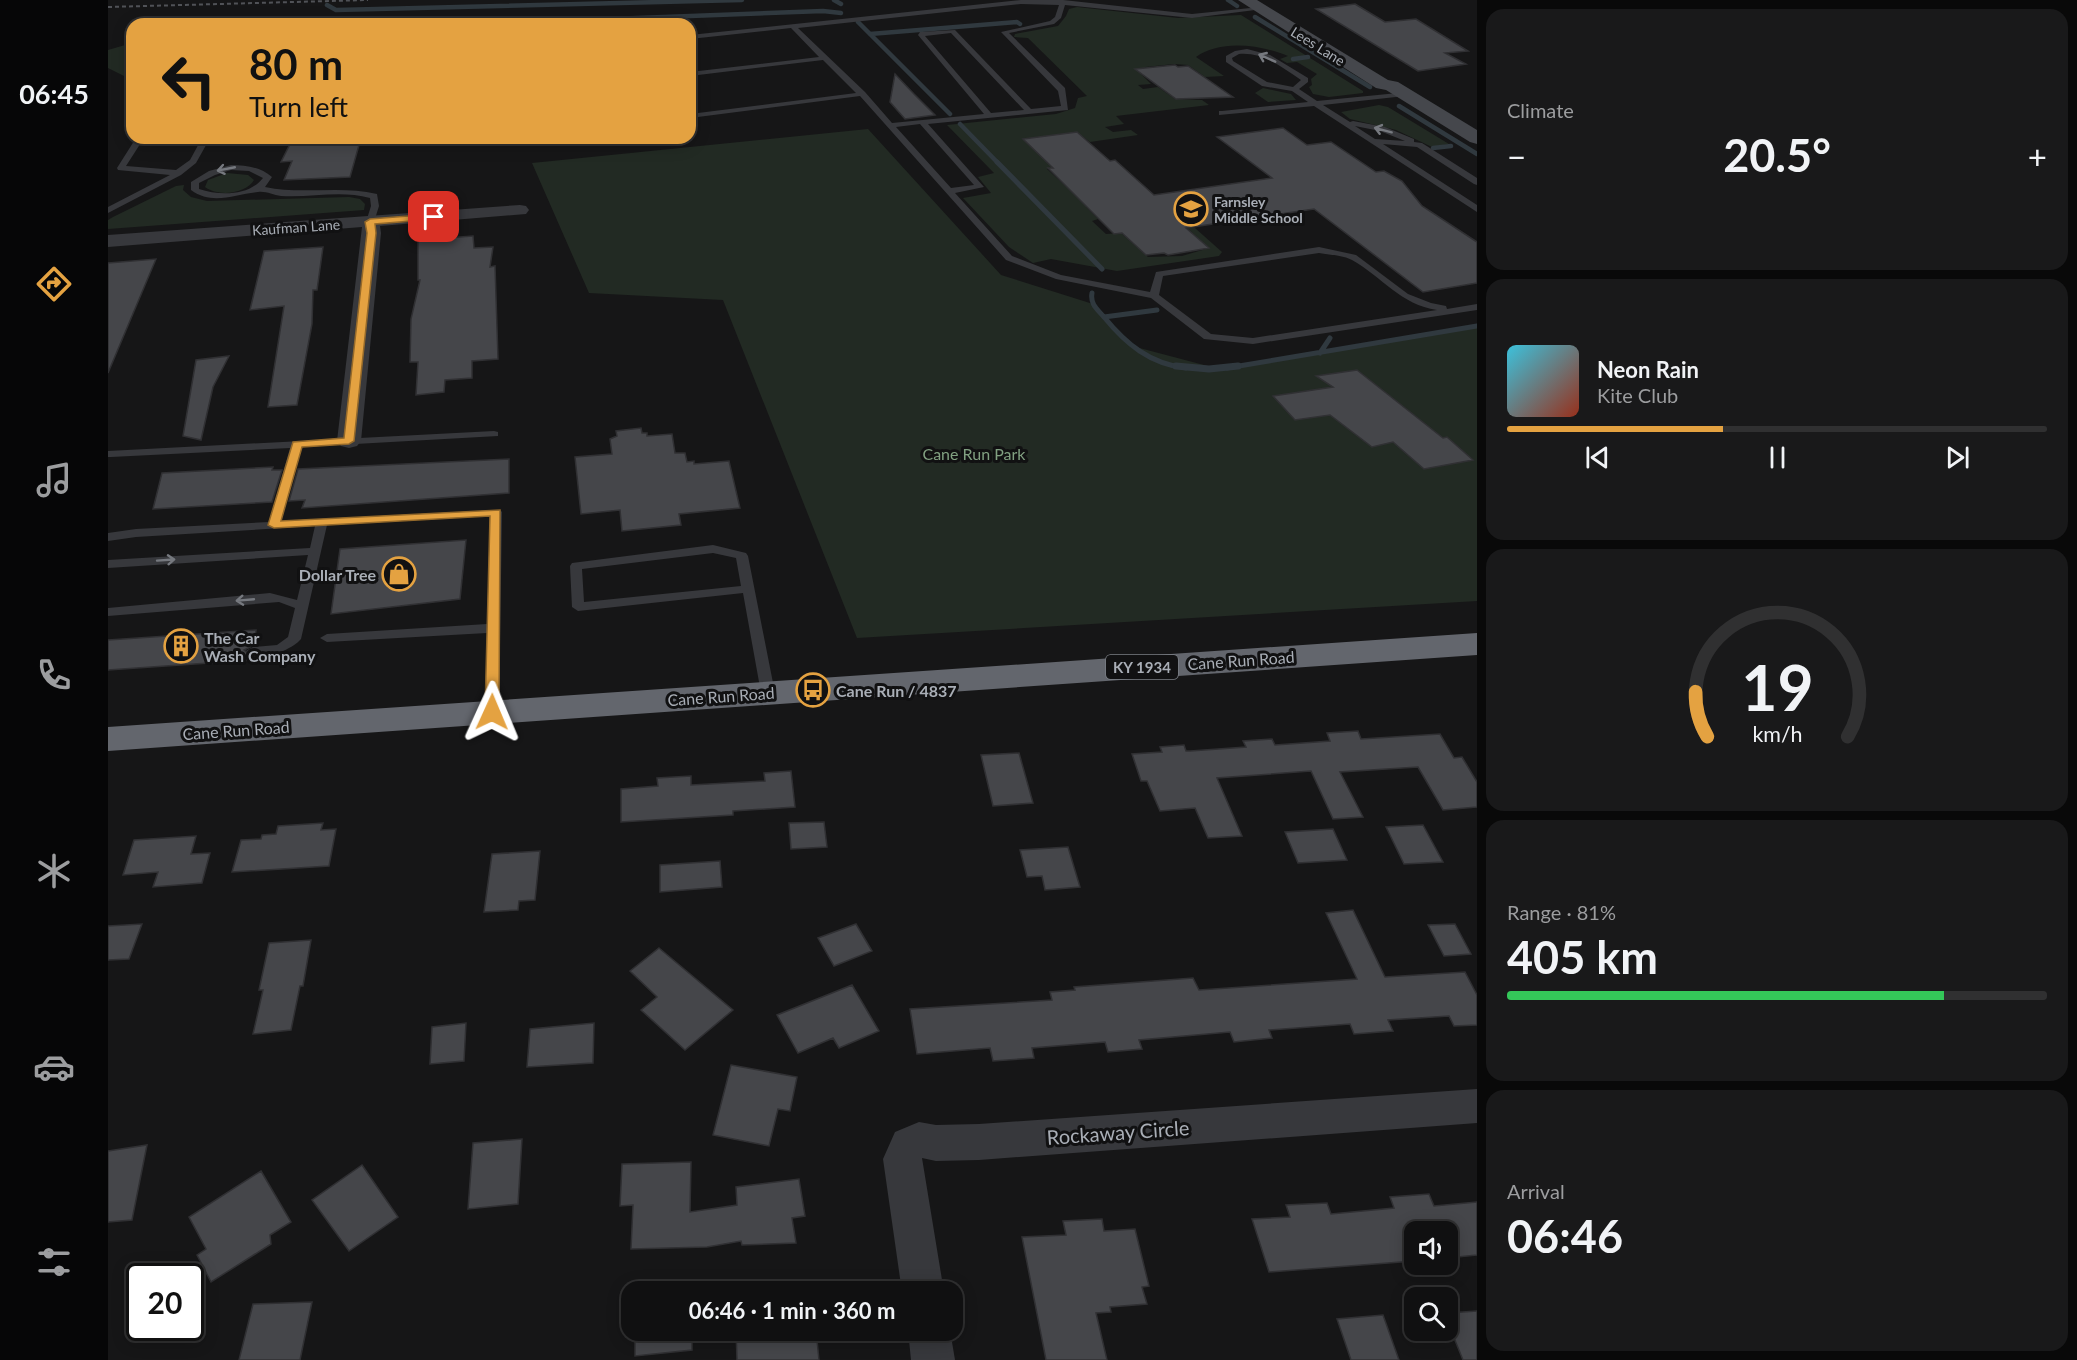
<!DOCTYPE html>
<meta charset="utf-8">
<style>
:root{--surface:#101011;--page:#19191a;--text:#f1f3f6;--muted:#9c9d9f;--line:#303031;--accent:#e4a241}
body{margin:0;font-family:Lato,sans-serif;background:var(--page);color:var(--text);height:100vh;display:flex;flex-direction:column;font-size:22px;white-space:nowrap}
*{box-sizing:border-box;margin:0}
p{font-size:20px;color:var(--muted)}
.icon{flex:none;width:33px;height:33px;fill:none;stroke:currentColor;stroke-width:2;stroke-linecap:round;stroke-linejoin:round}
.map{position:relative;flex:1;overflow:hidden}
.side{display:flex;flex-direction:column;gap:9px;padding:9px;background:#090909;width:600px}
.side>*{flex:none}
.banner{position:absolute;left:18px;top:18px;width:570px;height:126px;border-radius:18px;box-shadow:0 3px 15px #0003,0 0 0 2px var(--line);background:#e4a241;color:#111;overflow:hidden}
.buttons{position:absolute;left:1296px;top:1221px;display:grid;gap:12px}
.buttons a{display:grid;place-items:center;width:54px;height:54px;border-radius:12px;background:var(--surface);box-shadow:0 3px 15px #0003,0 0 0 2px var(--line);font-size:30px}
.speed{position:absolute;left:18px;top:1263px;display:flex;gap:12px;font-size:30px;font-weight:700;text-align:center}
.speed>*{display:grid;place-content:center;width:78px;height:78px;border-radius:50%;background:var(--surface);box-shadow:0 3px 15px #0003,0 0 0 2px var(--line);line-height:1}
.speed .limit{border:3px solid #111;border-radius:9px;background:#fff;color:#111}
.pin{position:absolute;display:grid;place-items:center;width:51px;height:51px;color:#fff;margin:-26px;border-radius:12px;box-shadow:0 3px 9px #0006}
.me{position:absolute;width:66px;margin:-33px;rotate:1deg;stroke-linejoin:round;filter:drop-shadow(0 0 4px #0008)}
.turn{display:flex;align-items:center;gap:21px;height:126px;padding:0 24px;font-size:27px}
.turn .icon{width:78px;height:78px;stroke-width:2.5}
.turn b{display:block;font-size:42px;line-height:51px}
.big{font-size:45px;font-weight:700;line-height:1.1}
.side .widget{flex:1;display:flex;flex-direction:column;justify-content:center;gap:9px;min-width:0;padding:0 21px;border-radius:18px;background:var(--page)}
.side .dial{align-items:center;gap:0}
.dial svg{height:156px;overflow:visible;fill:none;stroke:var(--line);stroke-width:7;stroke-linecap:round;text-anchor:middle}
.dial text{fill:var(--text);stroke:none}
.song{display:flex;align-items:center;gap:18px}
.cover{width:72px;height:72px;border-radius:9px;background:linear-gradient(135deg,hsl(190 70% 55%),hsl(10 70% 35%))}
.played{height:6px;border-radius:3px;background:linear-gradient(90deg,var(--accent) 40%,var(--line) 40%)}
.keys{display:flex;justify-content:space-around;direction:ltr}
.heat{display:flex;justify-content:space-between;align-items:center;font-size:33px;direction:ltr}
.charge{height:9px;border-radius:4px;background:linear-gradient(90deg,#34c759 81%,var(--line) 0)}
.trip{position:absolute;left:513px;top:1281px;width:342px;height:60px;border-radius:18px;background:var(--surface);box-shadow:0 3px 15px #0003,0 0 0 2px var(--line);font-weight:700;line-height:60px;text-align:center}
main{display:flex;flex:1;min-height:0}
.tabs{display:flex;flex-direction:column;width:108px;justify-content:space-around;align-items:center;background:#060607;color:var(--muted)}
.tabs .icon{width:42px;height:42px}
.tabs .active{color:var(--accent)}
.tabs b{font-size:27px;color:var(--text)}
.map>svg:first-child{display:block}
.green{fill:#222a23}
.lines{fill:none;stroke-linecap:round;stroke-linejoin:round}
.stream-far2{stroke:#30393f;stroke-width:4.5}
.stream-far1{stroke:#30393f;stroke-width:5}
.stream{stroke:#30393f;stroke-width:7}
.building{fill:#45464a;stroke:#303033;stroke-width:1.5}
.lane{fill:#37383c;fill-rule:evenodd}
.street{fill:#37383c;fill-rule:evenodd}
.secondary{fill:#45474c;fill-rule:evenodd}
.highway{fill:#63666d;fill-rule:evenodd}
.rail{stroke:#505257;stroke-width:2;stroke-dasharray:4 3;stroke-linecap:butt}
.oneway{stroke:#76797f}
.route{fill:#e4a241;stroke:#94692a;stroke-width:1.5}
.labels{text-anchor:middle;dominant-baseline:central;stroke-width:6;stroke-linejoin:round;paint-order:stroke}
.far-street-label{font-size:14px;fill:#a9aeb6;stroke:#111112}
.far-poi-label{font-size:14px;font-weight:bold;fill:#a9aeb6;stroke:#111112;text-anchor:start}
.shield{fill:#111112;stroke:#7b7f85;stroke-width:1.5}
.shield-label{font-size:15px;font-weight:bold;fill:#a9aeb6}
.park-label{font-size:16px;fill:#81a081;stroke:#111112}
.poi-label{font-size:16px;font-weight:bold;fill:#a9aeb6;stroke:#111112;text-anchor:start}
.street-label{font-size:16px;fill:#a9aeb6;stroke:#111112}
.near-street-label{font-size:20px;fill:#a9aeb6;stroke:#111112}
</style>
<main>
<nav class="tabs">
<b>06:45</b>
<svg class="icon active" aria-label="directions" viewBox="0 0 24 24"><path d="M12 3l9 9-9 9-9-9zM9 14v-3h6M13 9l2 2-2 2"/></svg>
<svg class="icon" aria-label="music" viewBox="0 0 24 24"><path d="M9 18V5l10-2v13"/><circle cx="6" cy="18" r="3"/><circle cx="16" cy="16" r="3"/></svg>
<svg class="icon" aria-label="phone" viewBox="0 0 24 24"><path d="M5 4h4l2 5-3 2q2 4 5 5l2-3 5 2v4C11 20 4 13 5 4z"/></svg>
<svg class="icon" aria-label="climate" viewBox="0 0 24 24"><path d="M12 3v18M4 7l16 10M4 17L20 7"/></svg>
<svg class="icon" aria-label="car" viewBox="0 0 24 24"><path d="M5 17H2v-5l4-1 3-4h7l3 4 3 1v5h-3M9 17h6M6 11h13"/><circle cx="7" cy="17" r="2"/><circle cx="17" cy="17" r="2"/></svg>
<svg class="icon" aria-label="filters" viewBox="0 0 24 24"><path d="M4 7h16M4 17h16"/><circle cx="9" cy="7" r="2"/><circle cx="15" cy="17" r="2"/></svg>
</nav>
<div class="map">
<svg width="1369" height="1360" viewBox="0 0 1369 1360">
<rect width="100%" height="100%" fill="#161617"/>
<path class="green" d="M969,7L1070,18L1133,15L1255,91V93L1221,97L1205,94L1201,87L1204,85L1203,79L1209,74L1189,62L1179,63L1172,59L1180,56C1153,45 1113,39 1088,57L1116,76L1097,77L1080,65L1066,64L1038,67L1030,71L1043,84L1030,85L1035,89L1050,87L1067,99L1094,100L1101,105L1008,116L1016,124L997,127L1005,132L1023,130L1030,135L982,142L969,132L915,139L944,167L939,169L963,191H969L985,206L978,207L990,219L984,221L998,234L1013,233L1040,257L1074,256L1101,248L1077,226L1087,228L1114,252L1111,256L1009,271L943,259L925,263L901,247L855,198L883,193L870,177L886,173L839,125L948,114L967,108L970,98L979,96L920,38L906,37L907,34L950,26L958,16L961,9Z
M24,43V80L0,68V50Z
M1155,88L1183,94L1188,100L1160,102L1147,93Z
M1271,105L1280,107L1341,144L1324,147L1288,130L1242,119L1233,112Z
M760,129L893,275L985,304L1024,346L1111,369L1369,326V601L749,638L615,300L481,293L424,163Z
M119,173L140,175L146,180C138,194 110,197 97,187L100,180Z
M76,185L75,190L83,197L99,201L241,197L252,199L257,204L256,210L0,229V220L5,217L68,186Z"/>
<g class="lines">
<path class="stream-far2" d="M726,0L733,4
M1120,0L1129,6
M219,5L228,10L634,0
M1147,17L1262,87
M448,21L715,11L733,13
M750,22L842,114
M762,34L909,22L912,24
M1185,59L1200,57
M1291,106L1369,154
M852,124L890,163
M1325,148L1343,146"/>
<path class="stream-far1" d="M889,162L994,269
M984,293C982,304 989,309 996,317C1018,344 1042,364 1078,368
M996,317L1049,310
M1212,353L1222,338
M1119,368L1369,326"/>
<path class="stream" d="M1068,366L1101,369L1130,366"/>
</g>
<path class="building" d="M1247,4L1277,22L1308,19L1360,51L1337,53L1358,64L1310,71L1208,9Z
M1067,65L1070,67L1080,66L1125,97L1068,99L1027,69Z
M787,74L806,94L827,115L797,119L782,102Z
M1175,128L1199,145L1223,142L1268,172L1276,171L1294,181L1314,206L1369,242V283L1315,292L1206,209L1078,228L1101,248L1060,255L1056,253L1038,255L1014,233L1006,234L940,168H945L915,139L969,132L1002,161L1007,160L1046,195L1164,178L1109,137Z
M185,138H253L242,177L176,180L184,161L173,162Z
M365,236L366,248L385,247L382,267L387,266L390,359L364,361V378L337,380L336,392L308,395L310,362H302L303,319L312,280H310V240Z
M215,247L209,290H205L204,324L189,405L160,407L176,306L142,310L156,251Z
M48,259L0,373V263Z
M121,356L105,387L93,440L75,436L88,360Z
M1249,370L1335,438L1339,437L1365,460L1316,469L1285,442L1264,447L1222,415L1187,420L1165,396L1225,387L1208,376Z
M533,428L534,433H539V436L564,434L567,453H577L579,462L586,461V464L621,461L632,508L571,514L573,525L514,531L512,510L473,514L467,457L504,454L502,439L509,436L508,431Z
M401,459V493L194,508L197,500L181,501L190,469Z
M165,467L164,470H174L164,502L45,509L54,473Z
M358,540L352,599L223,614L232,549Z
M148,630L146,645L136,650L144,657V660L0,670V640Z
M1250,731L1253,739L1332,734L1346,758L1354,757L1369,782V807L1335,810L1310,767L1232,772L1255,817L1225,819L1203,771L1109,778L1134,836L1100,838L1087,808L1052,811L1039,781H1033L1024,754L1054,752L1052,747L1076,745L1078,751H1082L1138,747L1135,741L1164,739L1167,745L1222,741L1219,733Z
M911,753L925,803L885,806L873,755Z
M683,771L687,807L625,811V815L513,822V789L550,786L549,778L583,776V785L657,781L656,773Z
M716,822L719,847L683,849L681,823Z
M215,823L213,830L228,829L221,866L124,872L133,840L153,839L154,835L168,834L170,826Z
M1315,825L1335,862L1296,864L1278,827Z
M1225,829L1239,860L1190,863L1177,832Z
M88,836L83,854L102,853L94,883L45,887L50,872L15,875L26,840Z
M960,847L972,887L937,890L934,876L919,877L912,850Z
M432,851L427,900L411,901L410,910L376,912L384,854Z
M612,861L614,887L552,892V865Z
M1245,910L1277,977L1357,972L1369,995V1025L1346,1026L1341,1016L1280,1020L1285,1031L1246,1034L1242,1024L1161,1030L1164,1038L1126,1042L1122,1032L1031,1040L1034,1049L1000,1052L997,1042L924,1048L926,1058L885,1061L882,1048L809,1054L802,1009L944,1000L942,992L967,990L966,987L1085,978L1091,990L1249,979L1218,913Z
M34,924L21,959L0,960V926Z
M748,924L764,951L726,966L710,938Z
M1347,924L1363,954L1336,956L1320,925Z
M203,940L195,986H192L183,1030L145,1034L155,990H151L161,943Z
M551,948L625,1010L577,1050L533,1010L549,997L522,971Z
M744,985L771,1031L731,1048L725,1038L690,1053L669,1015Z
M358,1023L356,1061L322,1064L324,1027Z
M486,1023L485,1063L419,1067L422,1029Z
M623,1065L689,1077L682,1111L670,1109L661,1146L605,1135Z
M414,1139L410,1204L360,1209L365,1143Z
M39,1145L24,1220L0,1222V1151Z
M583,1162L582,1212L629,1205L628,1187L691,1179L697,1216L684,1218L688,1243L634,1245L633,1241L599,1247L523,1249L525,1205L512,1206L514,1164Z
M254,1165L290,1217L241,1251L204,1200Z
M153,1171L183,1222L162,1235L163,1244L103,1282L89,1255L98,1249L81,1217Z
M1321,1194L1326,1206L1369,1202V1255L1340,1258V1232H1306V1261L1161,1272L1144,1219L1182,1217L1178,1205L1219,1203L1223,1214L1286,1208L1282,1197Z
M994,1219L996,1231L1027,1229L1041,1286L1034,1287L1039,1304L1002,1307L1003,1312L988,1313L999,1360H938L914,1237L958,1235L955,1221Z
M204,1302L192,1360H131L145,1304Z
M1369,1311V1360H1355L1340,1323V1313Z
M1275,1315L1291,1360H1243L1229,1319Z
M527,1330H584V1350L527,1356Z
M628,1330H708L711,1360H629Z"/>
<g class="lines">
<path class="lane" d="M913,0H955L1084,14L1152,7L1155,9L1084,18L957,5L953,18L946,24L901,33L957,88L960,110L820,124L876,187L847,193L904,256L953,275L1042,292L1048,272L1211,247L1248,255L1300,294L1323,303L1338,306L1339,309L1369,304V310L1145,344L1096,339L1043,298L948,279L898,260L752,96L582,118V114L748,93L715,60L582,76V72L711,57L683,28L582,39V35ZM913,4L951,5L947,17L942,21L893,32L950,91L953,106L923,109L847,30L812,32L810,35L876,114L784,123L757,92L690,28ZM843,33L916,110L883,113L817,36ZM812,124L866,185L843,188L788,127ZM1211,253C1221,255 1235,255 1244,260C1274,277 1293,305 1329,310L1145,338L1103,334L1051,295L1055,276Z
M1139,49L1162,55L1200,78V82L1191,89L1209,101L1300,92L1301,94L1297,96L1215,105L1242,122L1245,121L1277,127L1306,139V142L1314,143L1369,178V185L1366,184L1309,147L1275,144L1369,205V212L1206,106L1111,115V111H1114L1200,102L1184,91L1154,86L1118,62V56L1127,51ZM1131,54C1155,52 1174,67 1193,80L1185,87L1159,82L1125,61L1124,58ZM1247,126L1272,131L1297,141L1267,139Z
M28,138H36L18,166L68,170L82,160L94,138H102L88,163L73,175L0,213V207L62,175L10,170L9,168Z
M123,165C138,165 152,167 164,177L157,187C194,195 232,185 269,194L271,206L266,222L262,225L258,222L263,206L262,198C232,190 203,198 173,196C165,195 158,191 150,192C127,194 105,206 83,190V182L101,171ZM123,170L141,171L155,178C141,196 112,196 91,189V183L107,175Z
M386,431L390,432V436L194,447L173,521L392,510L394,512L391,712L389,715H379L377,712L379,633L219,642L212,638L219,634L379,624L382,516L219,525L193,639C183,651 150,663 138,651L145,647L169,645L180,637L187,608L171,602L0,616V608L162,593L189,600L200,555L0,568V560L202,548L207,526L28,537L0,541V533L28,529L161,522L182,448L3,457H0V451Z
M605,545L638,553L640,556L667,693L665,696H655L653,693L635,593L470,611L464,607L462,566L464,563ZM605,553L628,558L633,586L476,602L474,569Z"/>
<path class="street" d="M412,205L418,206L421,210L418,214L272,226L273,233L253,441L249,446L241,448L233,446L229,441L254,227L0,247V235Z
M1369,1089V1123L871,1160L828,1161L814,1158L836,1292H794L775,1159L787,1132L811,1122L828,1125L871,1124Z
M800,1330H842L847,1360H803Z"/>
<path class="secondary" d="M1130,0H1149L1280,80L1290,82L1369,130V144L1362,142L1278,90L1268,88Z"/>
<path class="highway" d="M1369,633V655L0,751V727Z"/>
<path class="rail" d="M0,7L260,0"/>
</g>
<defs><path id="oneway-shaft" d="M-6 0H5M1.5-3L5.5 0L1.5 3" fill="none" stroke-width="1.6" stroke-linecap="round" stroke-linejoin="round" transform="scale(1.5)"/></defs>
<g class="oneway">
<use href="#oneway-shaft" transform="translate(1159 58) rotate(-156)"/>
<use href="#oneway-shaft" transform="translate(1275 130) rotate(-165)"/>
<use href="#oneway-shaft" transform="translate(118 169) rotate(169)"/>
<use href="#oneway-shaft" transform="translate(58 560) rotate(-4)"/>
<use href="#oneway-shaft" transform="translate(137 600) rotate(175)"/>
</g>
<path class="route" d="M326,214L329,215V219L267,224L268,233L246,441L241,444L194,447L173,521L392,510L391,712L384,717L377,712L382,516L166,528L160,525L185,442L236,438L259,233L257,222L262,219Z"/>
<defs>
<symbol id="school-ring" viewBox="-11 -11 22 22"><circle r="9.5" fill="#111112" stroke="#e4a241" stroke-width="1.5"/><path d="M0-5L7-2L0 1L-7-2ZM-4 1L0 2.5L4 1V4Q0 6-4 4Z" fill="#e4a241"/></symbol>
<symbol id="shop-ring" viewBox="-11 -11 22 22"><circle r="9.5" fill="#111112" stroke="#e4a241" stroke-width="1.5"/><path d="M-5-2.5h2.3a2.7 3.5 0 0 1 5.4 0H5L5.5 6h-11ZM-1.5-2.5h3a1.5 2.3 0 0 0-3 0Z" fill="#e4a241"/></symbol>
<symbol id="building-ring" viewBox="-11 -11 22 22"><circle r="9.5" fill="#111112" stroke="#e4a241" stroke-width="1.5"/><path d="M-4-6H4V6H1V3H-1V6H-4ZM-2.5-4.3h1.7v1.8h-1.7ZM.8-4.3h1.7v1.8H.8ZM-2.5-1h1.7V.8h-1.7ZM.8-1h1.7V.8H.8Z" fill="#e4a241"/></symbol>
<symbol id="bus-ring" viewBox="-11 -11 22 22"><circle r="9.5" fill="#111112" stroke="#e4a241" stroke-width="1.5"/><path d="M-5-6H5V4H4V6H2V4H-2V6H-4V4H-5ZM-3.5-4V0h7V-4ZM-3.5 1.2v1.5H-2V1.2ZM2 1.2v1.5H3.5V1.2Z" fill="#e4a241"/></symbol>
</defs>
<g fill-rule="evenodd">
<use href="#school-ring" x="1064" y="190" width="38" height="38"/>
<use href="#shop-ring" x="272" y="555" width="38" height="38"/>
<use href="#building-ring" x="54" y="627" width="38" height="38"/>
<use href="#bus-ring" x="686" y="671" width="38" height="38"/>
</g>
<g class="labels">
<g class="far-street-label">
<text transform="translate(1210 46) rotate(32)">Lees Lane</text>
<text transform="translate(188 227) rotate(-4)">Kaufman Lane</text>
</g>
<g class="far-poi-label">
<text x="1106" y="201">Farnsley<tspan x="1106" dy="16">Middle School</tspan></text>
</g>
<rect class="shield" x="998" y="655" width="72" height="24" rx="4.5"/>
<g class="shield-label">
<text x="1034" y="667">KY 1934</text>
</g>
<g class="park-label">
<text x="866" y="453">Cane Run Park</text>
</g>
<g class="poi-label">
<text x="268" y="574" text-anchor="end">Dollar Tree</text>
<text x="96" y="637">The Car<tspan x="96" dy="18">Wash Company</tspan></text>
<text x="728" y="690">Cane Run / 4837</text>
</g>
<g class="street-label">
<text transform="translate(1133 660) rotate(-4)">Cane Run Road</text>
<text transform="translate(613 696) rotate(-4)">Cane Run Road</text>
<text transform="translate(128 730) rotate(-4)">Cane Run Road</text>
</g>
<g class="near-street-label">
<text transform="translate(1010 1132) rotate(-4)">Rockaway Circle</text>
</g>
</g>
</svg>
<div class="buttons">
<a><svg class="icon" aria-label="sound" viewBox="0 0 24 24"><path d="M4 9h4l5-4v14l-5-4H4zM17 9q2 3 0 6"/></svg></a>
<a><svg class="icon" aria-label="search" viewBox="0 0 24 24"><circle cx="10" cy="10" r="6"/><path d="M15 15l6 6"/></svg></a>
</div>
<div class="speed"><div class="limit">20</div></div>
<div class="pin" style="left:326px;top:217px;background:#d93025"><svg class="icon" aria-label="arrive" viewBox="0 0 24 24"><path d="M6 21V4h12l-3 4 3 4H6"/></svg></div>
<svg class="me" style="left:384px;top:712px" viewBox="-20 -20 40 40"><path d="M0-17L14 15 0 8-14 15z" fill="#e4a241" stroke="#fff" stroke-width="4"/></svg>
<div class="trip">06:46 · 1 min · 360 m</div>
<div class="banner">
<div class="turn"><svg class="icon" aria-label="left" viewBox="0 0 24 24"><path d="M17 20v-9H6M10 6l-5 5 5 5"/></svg><div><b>80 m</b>Turn left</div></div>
</div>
</div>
<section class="side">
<div class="widget"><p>Climate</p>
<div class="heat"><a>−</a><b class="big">20.5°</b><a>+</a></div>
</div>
<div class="widget">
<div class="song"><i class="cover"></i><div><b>Neon Rain</b><p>Kite Club</p></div></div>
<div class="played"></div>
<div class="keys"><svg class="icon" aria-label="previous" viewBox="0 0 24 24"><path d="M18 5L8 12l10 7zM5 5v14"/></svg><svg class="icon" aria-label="pause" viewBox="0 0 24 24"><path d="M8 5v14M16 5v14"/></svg><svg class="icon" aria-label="next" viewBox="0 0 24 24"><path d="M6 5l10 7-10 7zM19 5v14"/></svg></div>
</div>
<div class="widget dial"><svg viewBox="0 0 100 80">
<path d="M14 69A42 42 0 1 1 86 69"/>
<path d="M14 69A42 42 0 0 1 8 46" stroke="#e4a241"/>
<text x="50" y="56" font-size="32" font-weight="700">19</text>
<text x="50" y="72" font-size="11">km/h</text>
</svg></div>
<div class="widget"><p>Range · 81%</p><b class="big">405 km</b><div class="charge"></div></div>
<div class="widget"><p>Arrival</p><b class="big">06:46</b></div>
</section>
</main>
